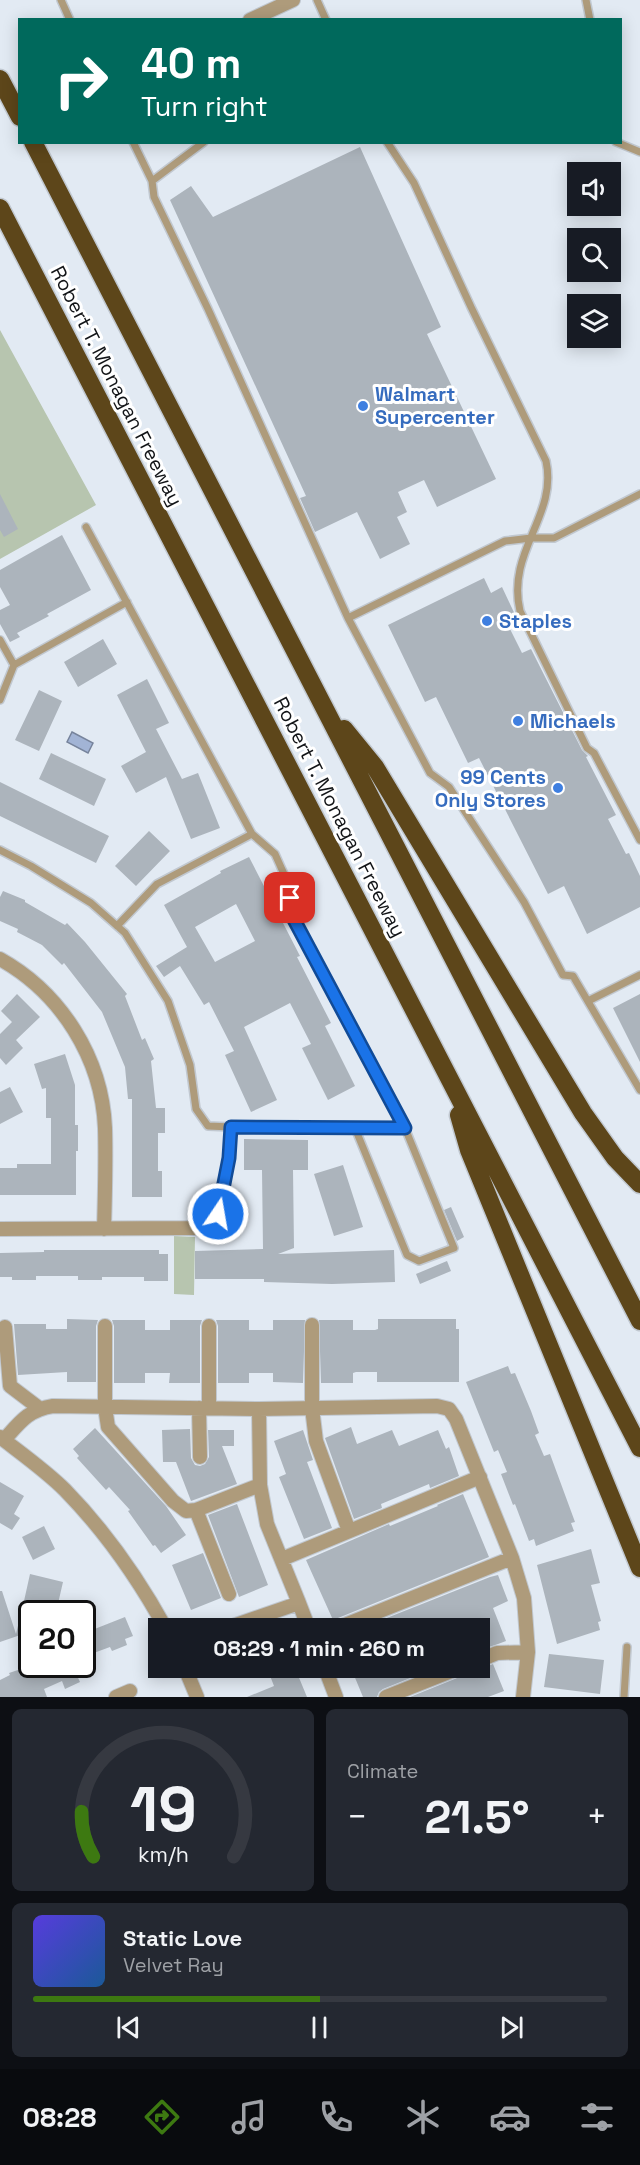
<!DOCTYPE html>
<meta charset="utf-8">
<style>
:root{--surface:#171b24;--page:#242831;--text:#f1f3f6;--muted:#9ea1a6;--line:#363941;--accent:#3d7911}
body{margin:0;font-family:"Space Grotesk",sans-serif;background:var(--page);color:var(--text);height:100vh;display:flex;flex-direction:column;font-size:22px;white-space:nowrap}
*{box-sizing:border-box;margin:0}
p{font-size:20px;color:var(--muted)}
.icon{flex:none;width:33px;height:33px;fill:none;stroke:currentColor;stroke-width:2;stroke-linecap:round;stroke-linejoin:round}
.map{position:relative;height:1697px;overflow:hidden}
.details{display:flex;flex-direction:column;gap:12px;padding:12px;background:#0d0f14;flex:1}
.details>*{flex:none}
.banner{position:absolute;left:18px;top:18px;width:604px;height:126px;border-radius:0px;box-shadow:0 3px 15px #0003;background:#00695c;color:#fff;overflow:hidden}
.controls{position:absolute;left:567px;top:162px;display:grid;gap:12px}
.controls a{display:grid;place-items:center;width:54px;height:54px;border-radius:0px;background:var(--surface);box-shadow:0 3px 15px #0003;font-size:30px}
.speed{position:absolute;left:18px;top:1600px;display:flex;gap:12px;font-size:30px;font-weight:700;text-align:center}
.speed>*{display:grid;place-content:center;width:78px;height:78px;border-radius:50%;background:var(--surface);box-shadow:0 3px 15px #0003;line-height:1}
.speed .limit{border:3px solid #111;border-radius:9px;background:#fff;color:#111}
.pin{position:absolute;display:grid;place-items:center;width:51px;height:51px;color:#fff;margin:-26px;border-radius:12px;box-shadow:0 3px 9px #0006}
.me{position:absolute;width:66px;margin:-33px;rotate:12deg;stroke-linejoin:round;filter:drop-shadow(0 0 4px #0008)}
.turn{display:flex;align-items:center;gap:21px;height:126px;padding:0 24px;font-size:27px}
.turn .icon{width:78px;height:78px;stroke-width:2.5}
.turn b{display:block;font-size:42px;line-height:51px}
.big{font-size:45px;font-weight:700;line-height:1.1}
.details .widget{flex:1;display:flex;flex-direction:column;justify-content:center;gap:9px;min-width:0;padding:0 21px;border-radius:9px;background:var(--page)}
.details .dial{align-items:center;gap:0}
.dial svg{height:156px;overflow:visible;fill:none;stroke:var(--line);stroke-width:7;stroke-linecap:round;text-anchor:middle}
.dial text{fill:var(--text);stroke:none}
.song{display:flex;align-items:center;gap:18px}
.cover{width:72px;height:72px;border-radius:9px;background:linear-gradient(135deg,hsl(250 70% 55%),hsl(210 70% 35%))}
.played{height:6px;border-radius:3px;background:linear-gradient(90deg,var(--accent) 50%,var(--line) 50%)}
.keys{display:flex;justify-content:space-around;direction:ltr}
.heat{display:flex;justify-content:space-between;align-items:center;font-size:33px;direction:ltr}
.details .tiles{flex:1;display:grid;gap:12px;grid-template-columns:1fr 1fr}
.widget:last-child{grid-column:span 2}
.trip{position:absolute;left:148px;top:1618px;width:342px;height:60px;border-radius:0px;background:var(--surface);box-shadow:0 3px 15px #0003;font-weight:700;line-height:60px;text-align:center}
.menu{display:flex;height:96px;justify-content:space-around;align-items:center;background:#090b0e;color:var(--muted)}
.menu .icon{width:42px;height:42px}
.menu .selected{color:var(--accent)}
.menu b{font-size:27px;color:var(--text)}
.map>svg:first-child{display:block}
.green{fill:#b7c5af}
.water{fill:#a2b4d5;stroke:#77849c;stroke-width:1.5}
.building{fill:#acb4bc;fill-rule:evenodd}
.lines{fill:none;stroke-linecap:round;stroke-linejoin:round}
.service-casing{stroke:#c1c8d0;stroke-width:10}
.minor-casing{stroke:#c1c8d0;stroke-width:16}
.motorway-casing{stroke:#c1c8d0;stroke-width:21}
.service{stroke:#ae9b7b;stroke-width:7}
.minor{stroke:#ae9b7b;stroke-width:14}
.motorway{stroke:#5d461a;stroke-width:18}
.route-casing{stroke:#114b97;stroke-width:15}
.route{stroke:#1a73e8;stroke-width:10}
.shop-dot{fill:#3f7fe0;stroke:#fff;stroke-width:2}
.labels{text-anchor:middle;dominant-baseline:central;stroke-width:6;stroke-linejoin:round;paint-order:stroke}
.street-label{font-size:20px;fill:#121417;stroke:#fff}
.shop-label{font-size:20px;font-weight:bold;fill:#366cbe;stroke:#fff;text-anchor:start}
</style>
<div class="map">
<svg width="640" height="1697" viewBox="0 0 640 1697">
<rect width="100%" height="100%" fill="#e2eaf3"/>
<path class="green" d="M0,330L96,505L0,559Z
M174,1236L195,1237L194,1295L174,1294Z"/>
<path class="water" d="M72,732L93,743L88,753L67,742Z"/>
<path class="building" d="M360,147L441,327L427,334L496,479L437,507L424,480L398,492L407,512L397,517L410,544L380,559L357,512L315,532L300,498L306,496L170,200L191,186L213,217Z
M0,494L18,529L4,537L0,530Z
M62,535L91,590L47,614L49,616L17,633L20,637L10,642L0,624V610L10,605L0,587V570Z
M484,578L491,593L502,587L519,623L509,627L522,653L531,649L582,750L588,756L586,757L616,815L608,819L626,854L629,853L640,876V907L587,934L564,886L548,894L479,758L468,763L436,697L425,702L388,625Z
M103,639L117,664L78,687L64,662Z
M147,679L169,723L156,729L182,779L198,773L220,828L191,839L166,777L136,793L121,766L146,752L117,695Z
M39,690L62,701L39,751L15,740Z
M51,753L106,779L94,806L39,779Z
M0,782L109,836L96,863L0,816Z
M149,831L170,851L136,886L115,866Z
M249,857L300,956L297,957L331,1023L325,1026L355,1086L328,1100L302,1048L311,1044L290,1003L244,1027L277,1100L251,1112L225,1055L234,1051L209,1002L204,1005L180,966L164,977L156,966L187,947L164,905L221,873L220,871ZM236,904L255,941L215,962L195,927Z
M3,891L25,900V902L65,925L67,923L85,942L127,994L125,996L142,1040L145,1038L154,1059L151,1061L156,1108H165V1133H158V1171H162V1197H132V1099H128L125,1067L102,1012L64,963L62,965L42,945L17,932L18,929L0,921V897Z
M17,994L40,1017L16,1040L23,1048L6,1065L0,1058V1034L12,1022L1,1011Z
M640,994V1062L613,1008Z
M65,1054L75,1085V1125H78V1151H76V1195H0V1168H17V1164H51V1118H46V1088L42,1089L34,1064Z
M10,1087L23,1112L0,1124V1092Z
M244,1139L308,1140V1170H293L294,1248L278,1254L394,1250L395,1282L332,1284L264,1282V1279H195V1251L263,1249L262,1170H244Z
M343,1165L363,1227L334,1236L314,1174Z
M451,1207L464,1237L457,1241L444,1210Z
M44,1250H159V1254H168V1281H144V1277H102V1280H78V1276H36V1280H12V1277H0V1253L44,1252Z
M447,1261L451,1271L420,1284L416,1274Z
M67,1319L98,1320L96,1326V1382H67V1372L18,1375L14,1324H46V1329H67Z
M378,1319H456V1329H459V1382H377V1372H356L353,1373V1383H321L319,1320H353V1330H375L378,1329Z
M112,1320H145V1330H170V1320H202L200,1326V1383H169L170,1373H145V1383H114V1326Z
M216,1320H249V1330H273V1320H305L303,1383L273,1382V1373H249V1383H218V1326Z
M508,1366L511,1374L515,1373L531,1411L539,1433L535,1435L544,1456L550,1454L575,1522L571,1523L574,1531L536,1546L534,1539L529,1541L515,1504L513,1505L501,1474L507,1472L498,1450L494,1452L466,1382Z
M351,1427L357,1444L392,1430L399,1446L438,1430L446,1449L449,1447L459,1476L430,1488L429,1484L381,1504L382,1508L354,1519L325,1438Z
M95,1428L166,1506L186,1535L161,1553L155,1545L153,1546L128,1511L130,1510L109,1487L106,1490L77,1458L79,1456L73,1449Z
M190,1429L191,1458L195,1465L200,1466L205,1464L209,1457L208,1430H234V1446H222L237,1484L191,1501L176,1462H163L162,1430Z
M303,1430L313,1460L307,1462L332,1528L304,1539L279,1477L286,1474L274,1441Z
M0,1482L24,1496L14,1514L20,1518L12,1530L0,1523Z
M463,1494L489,1557L333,1620L306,1560L389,1524L390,1526L438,1506L437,1505Z
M237,1504L268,1585L239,1597L208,1515Z
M44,1526L55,1549L33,1560L22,1537Z
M591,1549L600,1583L591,1585L601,1621L598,1622L600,1630L557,1644L537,1565Z
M203,1553L221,1598L191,1610L172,1565Z
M30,1574L63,1582L57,1608L24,1601Z
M498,1575L508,1601L493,1608L506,1641L498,1644L480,1650V1629H359L490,1577Z
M0,1591H2L16,1634L22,1609L29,1632L0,1642Z
M125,1617L133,1636L125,1639L127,1645L112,1651L110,1647L91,1654L95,1665L82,1670V1634Z
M549,1654L604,1660L600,1694L544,1687Z
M493,1664L504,1691L488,1697H410L462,1676L466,1673L468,1668H483Z
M33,1665H72L80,1682L65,1689L62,1681L44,1689L47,1697H0V1680L10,1675L9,1673Z
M267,1668H295L307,1697H247L274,1686Z
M351,1668H435L383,1689L379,1692L377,1697H363Z"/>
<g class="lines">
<defs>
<path id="service" d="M61,0L70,20
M317,0L326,20
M586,0L590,20
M133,142L152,181
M204,142L152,181L154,197L208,309L348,618L430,773L449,787L524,902L563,975L573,976L640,1090
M387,142L414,183L471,307L546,461C558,516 506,551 520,611L587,748L594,753L640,840
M616,142L640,152
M86,527L252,834
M348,618L505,541L531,538H554L640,494
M0,640L14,665L127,602
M0,700L14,665
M0,850L31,866L91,903L125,933L168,1001L190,1065L196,1109L208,1126L231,1127
M117,926L157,884L252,834L275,854L288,883L291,914L405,1128
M588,1001L640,975
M218,1213L229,1158L231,1127L405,1128L454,1248L419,1261L407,1255L355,1128
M624,1697L627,1647"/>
<path id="minor" d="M250,20L293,0
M0,959C61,993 102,1058 105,1128C106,1161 105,1195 104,1229
M0,1229L193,1228L206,1224L218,1213
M312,1325V1408L316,1441L349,1531
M105,1326V1407L108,1427L173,1501L186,1511L196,1510L260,1485
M209,1326V1408
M5,1327L10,1386L39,1408
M199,1408L200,1457
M0,1437C22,1454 46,1471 65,1490C105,1531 138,1578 166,1629
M4,1440C20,1422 28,1410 53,1406L259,1409
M196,1510L229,1594
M282,1559L480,1477
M299,1603L267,1524L260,1485L259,1409L437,1406L449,1409L456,1419L512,1558L524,1598L528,1652L523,1697
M224,1629L299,1603L309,1629
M335,1629L512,1558
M480,1660L497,1653L528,1652
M185,1668L197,1697
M325,1668L336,1697
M116,1697L130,1691
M386,1697L459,1668"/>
<path id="motorway" d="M0,79L20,117
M33,142L640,1321
M0,208L640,1448
M344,729L375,767L583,1113L615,1158L640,1184
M459,1115L469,1150L640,1568"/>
</defs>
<use href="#service" class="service-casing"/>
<use href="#minor" class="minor-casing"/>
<use href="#motorway" class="motorway-casing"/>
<use href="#service" class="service"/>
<use href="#minor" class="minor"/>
<use href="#motorway" class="motorway"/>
</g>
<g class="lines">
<defs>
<path id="route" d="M218,1214L229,1158L231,1127L405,1128L291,914L290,898"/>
</defs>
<use href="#route" class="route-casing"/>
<use href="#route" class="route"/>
</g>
<g class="shop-dot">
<circle cx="363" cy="406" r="6"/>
<circle cx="487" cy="621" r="6"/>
<circle cx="518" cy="721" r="6"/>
<circle cx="558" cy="788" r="6"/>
</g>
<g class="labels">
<g class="street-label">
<text transform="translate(117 386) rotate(63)">Robert T. Monagan Freeway</text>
<text transform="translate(340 817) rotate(63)">Robert T. Monagan Freeway</text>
</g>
<g class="shop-label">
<text x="375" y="394">Walmart<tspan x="375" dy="23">Supercenter</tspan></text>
<text x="499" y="621">Staples</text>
<text x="530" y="721">Michaels</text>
<text x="546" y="777" text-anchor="end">99 Cents<tspan x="546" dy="23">Only Stores</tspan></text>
</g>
</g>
</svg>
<div class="controls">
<a><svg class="icon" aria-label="sound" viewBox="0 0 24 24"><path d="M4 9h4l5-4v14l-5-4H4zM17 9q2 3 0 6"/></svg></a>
<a><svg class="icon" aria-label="search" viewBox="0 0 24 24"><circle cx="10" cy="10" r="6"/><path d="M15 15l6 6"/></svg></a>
<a><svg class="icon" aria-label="layers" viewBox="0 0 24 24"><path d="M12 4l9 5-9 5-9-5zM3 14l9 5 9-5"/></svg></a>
</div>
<div class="speed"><div class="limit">20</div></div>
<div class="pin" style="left:290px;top:898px;background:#d93025"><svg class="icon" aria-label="arrive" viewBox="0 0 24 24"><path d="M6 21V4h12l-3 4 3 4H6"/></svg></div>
<svg class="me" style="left:218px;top:1214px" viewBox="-20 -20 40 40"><circle r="17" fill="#1a73e8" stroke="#fff" stroke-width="3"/><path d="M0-11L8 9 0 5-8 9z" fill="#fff"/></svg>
<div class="trip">08:29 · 1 min · 260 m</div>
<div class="banner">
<div class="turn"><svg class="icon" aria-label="right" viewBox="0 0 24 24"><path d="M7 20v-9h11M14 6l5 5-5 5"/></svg><div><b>40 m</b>Turn right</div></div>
</div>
</div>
<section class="details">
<div class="tiles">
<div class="widget dial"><svg viewBox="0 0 100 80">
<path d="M14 69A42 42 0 1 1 86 69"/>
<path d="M14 69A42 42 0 0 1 8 46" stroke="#3d7911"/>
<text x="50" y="56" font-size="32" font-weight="700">19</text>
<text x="50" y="72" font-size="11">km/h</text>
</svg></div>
<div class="widget"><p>Climate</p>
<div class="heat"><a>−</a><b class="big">21.5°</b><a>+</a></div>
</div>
<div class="widget">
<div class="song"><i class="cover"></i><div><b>Static Love</b><p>Velvet Ray</p></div></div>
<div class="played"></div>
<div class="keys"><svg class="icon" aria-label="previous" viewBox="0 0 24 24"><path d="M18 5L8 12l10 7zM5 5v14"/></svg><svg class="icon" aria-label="pause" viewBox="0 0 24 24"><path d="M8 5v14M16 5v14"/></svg><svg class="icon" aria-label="next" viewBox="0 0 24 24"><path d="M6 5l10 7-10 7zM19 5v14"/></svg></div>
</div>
</div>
</section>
<nav class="menu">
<b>08:28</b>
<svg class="icon selected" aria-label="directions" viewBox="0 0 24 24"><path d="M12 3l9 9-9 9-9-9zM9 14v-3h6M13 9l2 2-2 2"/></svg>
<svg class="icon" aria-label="music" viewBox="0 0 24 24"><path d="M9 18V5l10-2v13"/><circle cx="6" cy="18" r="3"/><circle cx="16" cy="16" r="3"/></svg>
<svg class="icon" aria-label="phone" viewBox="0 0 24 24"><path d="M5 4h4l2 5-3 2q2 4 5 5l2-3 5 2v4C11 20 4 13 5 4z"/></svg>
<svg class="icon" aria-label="climate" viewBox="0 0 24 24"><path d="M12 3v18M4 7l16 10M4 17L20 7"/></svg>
<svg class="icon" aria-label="car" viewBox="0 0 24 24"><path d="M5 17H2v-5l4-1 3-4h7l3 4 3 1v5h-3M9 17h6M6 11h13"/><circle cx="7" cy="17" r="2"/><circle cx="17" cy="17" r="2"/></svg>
<svg class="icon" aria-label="filters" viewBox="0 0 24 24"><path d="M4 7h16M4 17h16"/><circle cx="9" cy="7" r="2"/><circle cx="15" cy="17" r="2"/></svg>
</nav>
